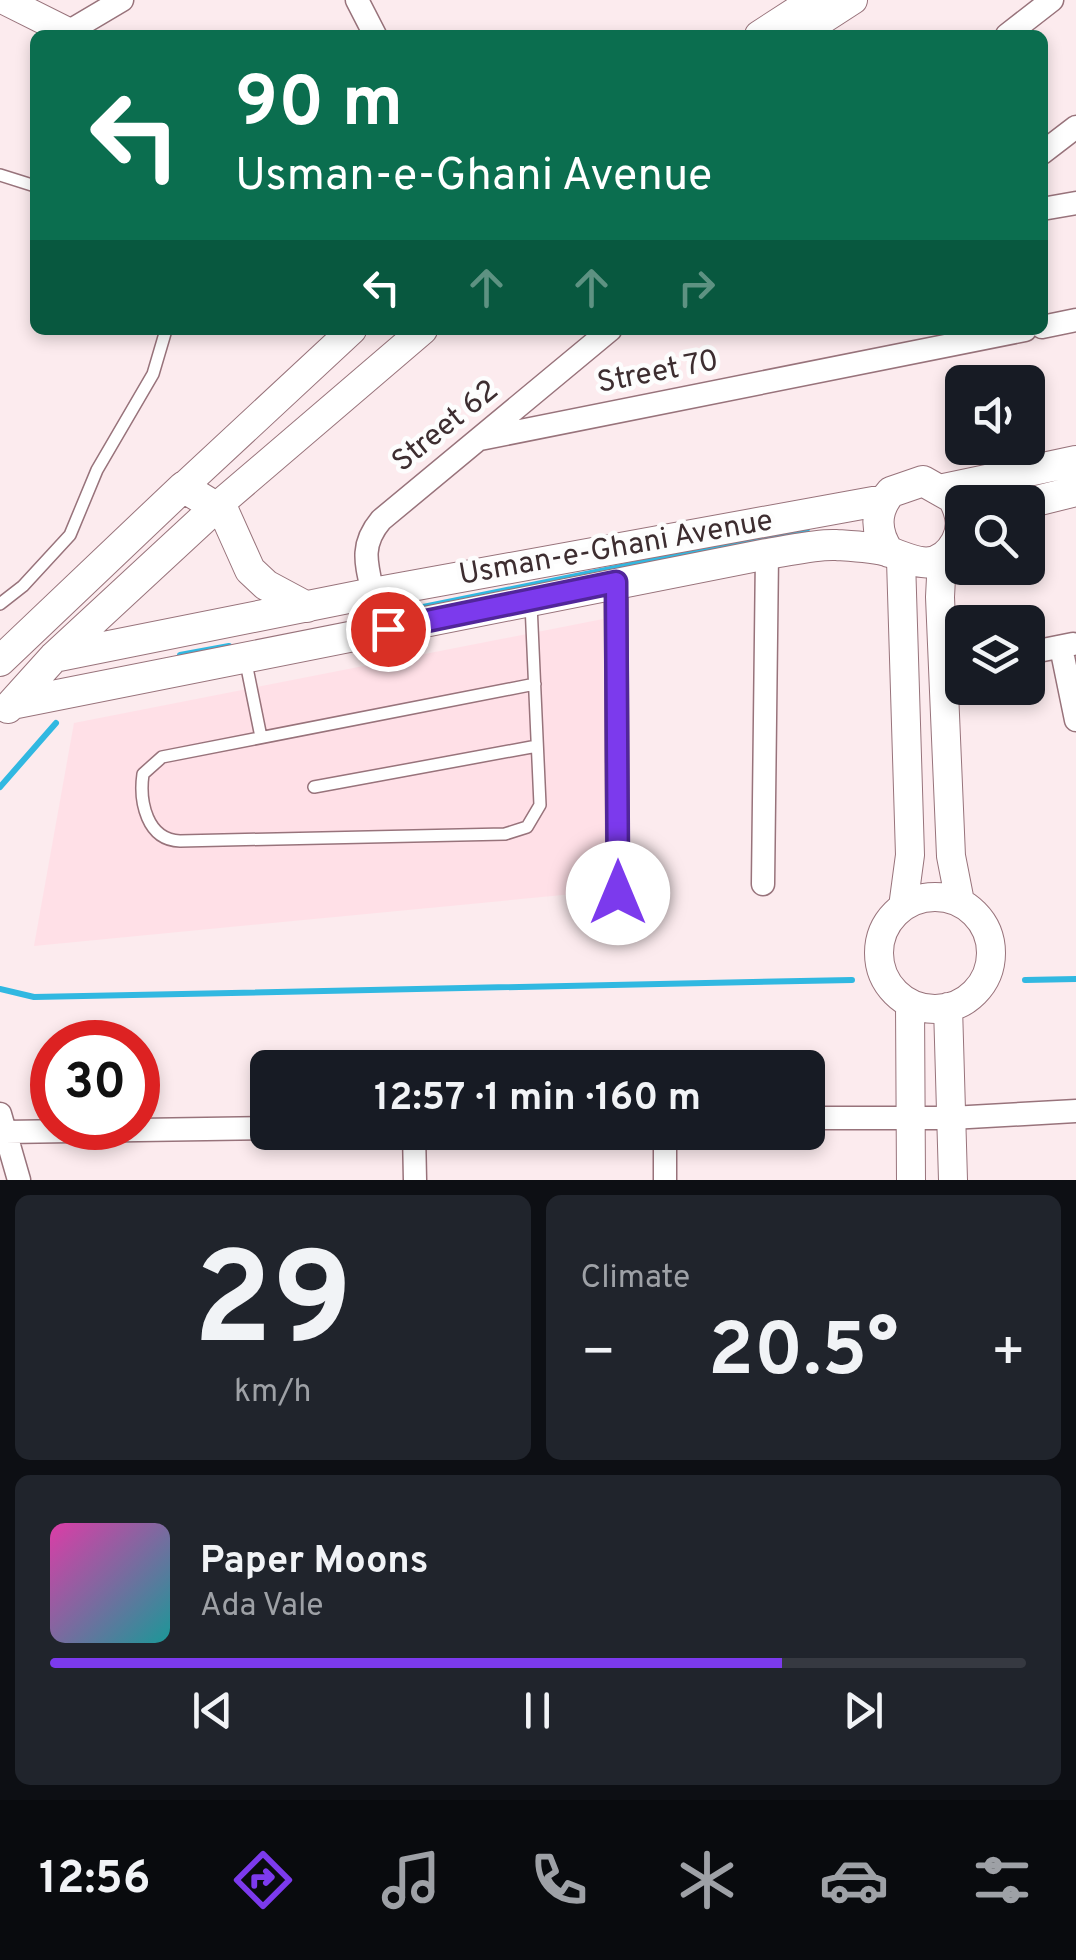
<!DOCTYPE html>
<meta charset="utf-8">
<style>
:root{--surface:#171b24;--page:#20242c;--text:#f1f3f6;--muted:#9ea1a6;--line:#363941;--accent:#7c3aed}
body{margin:0;font-family:Overpass,sans-serif;background:var(--page);color:var(--text);height:100vh;display:flex;flex-direction:column;font-size:38px;white-space:nowrap}
*{box-sizing:border-box;margin:0}
p{font-size:32px;color:var(--muted)}
.icon{flex:none;width:55px;height:55px;fill:none;stroke:currentColor;stroke-width:2;stroke-linecap:round;stroke-linejoin:round}
.map{position:relative;height:1180px;overflow:hidden}
.sheet{display:flex;flex-direction:column;gap:15px;padding:15px;background:#0d0f14;flex:1}
.sheet>*{flex:none}
.top-card{position:absolute;left:30px;top:30px;width:1018px;height:305px;border-radius:15px;box-shadow:0 5px 15px #0003;background:#0b6e4f;color:#fff;overflow:hidden}
.buttons{position:absolute;left:945px;top:365px;display:grid;gap:20px}
.buttons a{display:grid;place-items:center;width:100px;height:100px;border-radius:15px;background:var(--surface);box-shadow:0 5px 15px #0003;font-size:50px}
.speed{position:absolute;left:30px;top:1020px;display:flex;gap:20px;font-size:50px;font-weight:700;text-align:center}
.speed>*{display:grid;place-content:center;width:130px;height:130px;border-radius:50%;background:var(--surface);box-shadow:0 5px 15px #0003;line-height:1}
.speed .limit{border:15px solid #d22;background:#fff;color:#111}
.pin{position:absolute;display:grid;place-items:center;width:85px;height:85px;color:#fff;margin:-42px;border:5px solid #fff;border-radius:50%;box-shadow:0 2px 10px #0007}
.me{position:absolute;width:110px;margin:-55px;rotate:0deg;stroke-linejoin:round;filter:drop-shadow(0 0 8px #0008)}
.turn{display:flex;align-items:center;gap:35px;height:210px;padding:0 40px;font-size:45px}
.turn .icon{width:130px;height:130px;stroke-width:2.5}
.turn b{display:block;font-size:70px;line-height:85px}
.lanes{display:flex;align-items:center;height:95px;padding:0 40px;background:#0003;justify-content:center;gap:50px;direction:ltr}
.lanes .off{opacity:.35}
.big{font-size:75px;font-weight:700;line-height:1.1}
.sheet .widget{flex:1;display:flex;flex-direction:column;justify-content:center;gap:15px;min-width:0;padding:0 35px;border-radius:15px;background:var(--page)}
.sheet .dial{align-items:center;gap:0}
.dial b{font-size:130px;line-height:1}
.song{display:flex;align-items:center;gap:30px}
.cover{width:120px;height:120px;border-radius:15px;background:linear-gradient(135deg,hsl(320 70% 55%),hsl(180 70% 35%))}
.played{height:10px;border-radius:5px;background:linear-gradient(90deg,var(--accent) 75%,var(--line) 75%)}
.keys{display:flex;justify-content:space-around;direction:ltr}
.heat{display:flex;justify-content:space-between;align-items:center;font-size:55px;direction:ltr}
.sheet .tiles{flex:1;display:grid;gap:15px;grid-template-columns:1fr 1fr}
.widget:last-child{grid-column:span 2}
.trip{position:absolute;left:250px;top:1050px;width:575px;height:100px;border-radius:15px;background:var(--surface);box-shadow:0 5px 15px #0003;font-weight:700;line-height:100px;text-align:center}
.dock{display:flex;height:160px;justify-content:space-around;align-items:center;background:#090b0e;color:var(--muted)}
.dock .icon{width:70px;height:70px}
.dock .current{color:var(--accent)}
.dock b{font-size:45px;color:var(--text)}
.map>svg:first-child{display:block}
.built{fill:#ffe0e7}
.lines{fill:none;stroke-linecap:round;stroke-linejoin:round}
.stream{stroke:#31b8e1;stroke-width:6}
.service-casing{stroke:#98737b;stroke-width:14}
.minor-casing{stroke:#98737b;stroke-width:25}
.tertiary-casing{stroke:#98737b;stroke-width:30}
.secondary-casing{stroke:#98737b;stroke-width:32}
.service{stroke:#fff;stroke-width:11}
.minor{stroke:#fff;stroke-width:22}
.tertiary{stroke:#fff;stroke-width:28}
.secondary{stroke:#fff;stroke-width:30}
.route-casing{stroke:#51269a;stroke-width:25}
.route{stroke:#7c3aed;stroke-width:18}
.labels{text-anchor:middle;dominant-baseline:central;stroke-width:9;stroke-linejoin:round;paint-order:stroke}
.street-label{font-size:30px;fill:#3d2d30;stroke:#fdfdfd}
</style>
<div class="map">
<svg width="1076" height="1180" viewBox="0 0 1076 1180">
<rect width="100%" height="100%" fill="#fcebee"/>
<path class="built" d="M603,619L605,891L34,946L74,723Z"/>
<g class="lines">
<path class="stream" d="M359,620L807,529
M180,655L229,646
M0,787L56,723
M1025,980L1076,979
M0,989L34,997L852,980"/>
<defs>
<path id="service" d="M0,175L35,186
M0,604L23,586L70,535L97,470L153,374L166,330
M531,604L540,805L527,827L505,834L180,841C147,840 139,802 143,774L162,757L535,684
M245,658L261,737
M314,787L537,746"/>
<path id="minor" d="M357,0L375,35
M68,32L122,0
M1007,35L1052,0
M1042,153L1076,127
M1042,209L1076,203
M1042,327L1076,320
M480,439L1025,330
M616,582L618,931
M373,593C366,563 360,545 381,520L610,330
M1061,647L1076,720
M1028,653L1073,644
M763,884L767,554
M0,1114L19,1180
M808,1118H951L1076,1111
M5,1132L268,1128
M414,1132L415,1180
M665,1132V1180"/>
<path id="tertiary" d="M4,0L74,35
M759,35L813,0
M799,35L853,0
M183,487L352,330
M215,508L423,330
M942,558L940,597L951,856L960,902
M901,560L910,855L903,907
M879 953a56 56 0 1 1 112 0a56 56 0 1 1-112 0Z
M910,1004L911,1180
M948,1007L953,1180"/>
<path id="secondary" d="M944,489L1076,461
M1028,503L1076,491
M54,657L373,593L884,500
M0,661L183,487L224,512L250,570L266,585L307,607
M12,704L767,554C789,551 814,544 836,545C851,546 875,547 890,552C914,562 939,573 956,542C964,527 961,513 953,498L923,481L891,492C874,511 875,532 889,552
M8,708L54,657L215,508"/>
</defs>
<use href="#service" class="service-casing"/>
<use href="#minor" class="minor-casing"/>
<use href="#tertiary" class="tertiary-casing"/>
<use href="#secondary" class="secondary-casing"/>
<use href="#service" class="service"/>
<use href="#minor" class="minor"/>
<use href="#tertiary" class="tertiary"/>
<use href="#secondary" class="secondary"/>
</g>
<g class="lines">
<defs>
<path id="route" d="M388,629L616,582L618,893"/>
</defs>
<use href="#route" class="route-casing"/>
<use href="#route" class="route"/>
</g>
<g class="labels">
<g class="street-label">
<text transform="translate(658 373) rotate(-11)">Street 70</text>
<text transform="translate(446 427) rotate(-39)">Street 62</text>
<text transform="translate(616 549) rotate(-10)">Usman-e-Ghani Avenue</text>
</g>
</g>
</svg>
<div class="buttons">
<a><svg class="icon" aria-label="sound" viewBox="0 0 24 24"><path d="M4 9h4l5-4v14l-5-4H4zM17 9q2 3 0 6"/></svg></a>
<a><svg class="icon" aria-label="search" viewBox="0 0 24 24"><circle cx="10" cy="10" r="6"/><path d="M15 15l6 6"/></svg></a>
<a><svg class="icon" aria-label="layers" viewBox="0 0 24 24"><path d="M12 4l9 5-9 5-9-5zM3 14l9 5 9-5"/></svg></a>
</div>
<div class="speed"><div class="limit">30</div></div>
<div class="pin" style="left:388px;top:629px;background:#d93025"><svg class="icon" aria-label="arrive" viewBox="0 0 24 24"><path d="M6 21V4h12l-3 4 3 4H6"/></svg></div>
<svg class="me" style="left:618px;top:893px" viewBox="-20 -20 40 40"><circle r="19" fill="#fff"/><path d="M0-13L10 11 0 6-10 11z" fill="#7c3aed"/></svg>
<div class="trip">12:57 · 1 min · 160 m</div>
<div class="top-card">
<div class="turn"><svg class="icon" aria-label="left" viewBox="0 0 24 24"><path d="M17 20v-9H6M10 6l-5 5 5 5"/></svg><div><b>90 m</b>Usman-e-Ghani Avenue</div></div>
<div class="lanes"><svg class="icon" aria-label="left" viewBox="0 0 24 24"><path d="M17 20v-9H6M10 6l-5 5 5 5"/></svg><svg class="icon off" aria-label="ahead" viewBox="0 0 24 24"><path d="M12 20V5M6 11l6-6 6 6"/></svg><svg class="icon off" aria-label="ahead" viewBox="0 0 24 24"><path d="M12 20V5M6 11l6-6 6 6"/></svg><svg class="icon off" aria-label="right" viewBox="0 0 24 24"><path d="M7 20v-9h11M14 6l5 5-5 5"/></svg></div>
</div>
</div>
<section class="sheet">
<div class="tiles">
<div class="widget dial"><b>29</b><p>km/h</p></div>
<div class="widget"><p>Climate</p>
<div class="heat"><a>−</a><b class="big">20.5°</b><a>+</a></div>
</div>
<div class="widget">
<div class="song"><i class="cover"></i><div><b>Paper Moons</b><p>Ada Vale</p></div></div>
<div class="played"></div>
<div class="keys"><svg class="icon" aria-label="previous" viewBox="0 0 24 24"><path d="M18 5L8 12l10 7zM5 5v14"/></svg><svg class="icon" aria-label="pause" viewBox="0 0 24 24"><path d="M8 5v14M16 5v14"/></svg><svg class="icon" aria-label="next" viewBox="0 0 24 24"><path d="M6 5l10 7-10 7zM19 5v14"/></svg></div>
</div>
</div>
</section>
<nav class="dock">
<b>12:56</b>
<svg class="icon current" aria-label="directions" viewBox="0 0 24 24"><path d="M12 3l9 9-9 9-9-9zM9 14v-3h6M13 9l2 2-2 2"/></svg>
<svg class="icon" aria-label="music" viewBox="0 0 24 24"><path d="M9 18V5l10-2v13"/><circle cx="6" cy="18" r="3"/><circle cx="16" cy="16" r="3"/></svg>
<svg class="icon" aria-label="phone" viewBox="0 0 24 24"><path d="M5 4h4l2 5-3 2q2 4 5 5l2-3 5 2v4C11 20 4 13 5 4z"/></svg>
<svg class="icon" aria-label="climate" viewBox="0 0 24 24"><path d="M12 3v18M4 7l16 10M4 17L20 7"/></svg>
<svg class="icon" aria-label="car" viewBox="0 0 24 24"><path d="M5 17H2v-5l4-1 3-4h7l3 4 3 1v5h-3M9 17h6M6 11h13"/><circle cx="7" cy="17" r="2"/><circle cx="17" cy="17" r="2"/></svg>
<svg class="icon" aria-label="filters" viewBox="0 0 24 24"><path d="M4 7h16M4 17h16"/><circle cx="9" cy="7" r="2"/><circle cx="15" cy="17" r="2"/></svg>
</nav>
